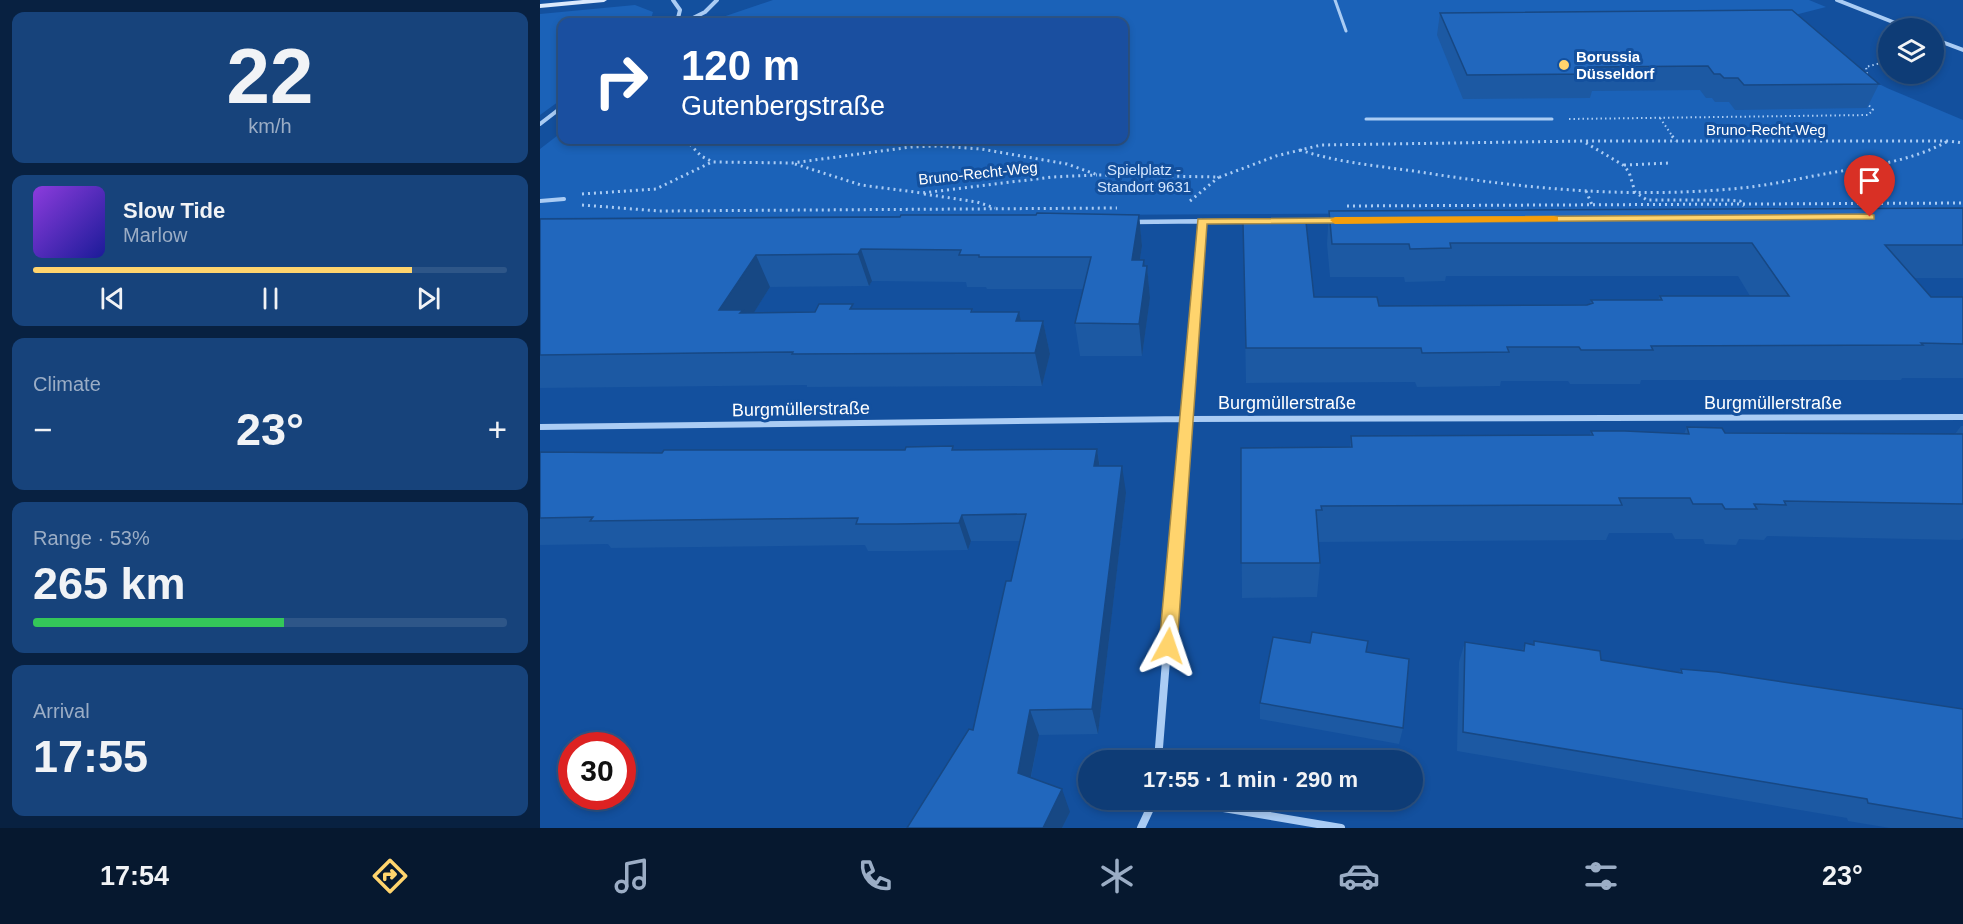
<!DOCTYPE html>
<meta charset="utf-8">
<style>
:root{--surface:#0e3c76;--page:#17437b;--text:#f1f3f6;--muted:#9badc5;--line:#2e5688;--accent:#ffd46d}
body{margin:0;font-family:Arial,sans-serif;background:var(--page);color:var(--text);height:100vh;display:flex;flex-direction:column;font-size:22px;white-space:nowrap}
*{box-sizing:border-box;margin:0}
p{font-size:20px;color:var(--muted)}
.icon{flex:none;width:33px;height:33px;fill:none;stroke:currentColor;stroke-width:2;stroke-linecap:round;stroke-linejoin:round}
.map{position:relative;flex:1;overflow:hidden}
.sheet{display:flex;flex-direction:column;gap:12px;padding:12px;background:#082141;width:540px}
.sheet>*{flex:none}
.top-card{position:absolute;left:18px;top:18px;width:570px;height:126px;border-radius:12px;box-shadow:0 3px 9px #0003,0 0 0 2px var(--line);background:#1a4fa0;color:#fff;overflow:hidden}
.buttons{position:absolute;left:1338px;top:18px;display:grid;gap:12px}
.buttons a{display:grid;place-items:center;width:66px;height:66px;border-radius:50%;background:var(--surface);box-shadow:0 3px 9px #0003,0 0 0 2px var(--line);font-size:30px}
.speed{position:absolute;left:18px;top:732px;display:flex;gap:12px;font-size:30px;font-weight:700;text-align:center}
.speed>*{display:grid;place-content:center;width:78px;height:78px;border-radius:50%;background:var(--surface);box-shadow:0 3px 9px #0003,0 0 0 2px var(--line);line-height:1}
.speed .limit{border:9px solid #d22;background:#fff;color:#111}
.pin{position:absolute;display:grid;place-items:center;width:51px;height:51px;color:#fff;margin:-62px -26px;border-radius:50% 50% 50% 0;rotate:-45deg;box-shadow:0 0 6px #0007}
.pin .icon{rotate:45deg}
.me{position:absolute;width:66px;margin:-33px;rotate:5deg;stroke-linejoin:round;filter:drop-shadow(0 0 4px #0008)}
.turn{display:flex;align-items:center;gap:21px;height:126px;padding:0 24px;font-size:27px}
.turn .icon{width:78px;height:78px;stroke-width:2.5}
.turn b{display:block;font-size:42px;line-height:51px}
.big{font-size:45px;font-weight:800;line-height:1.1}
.sheet .widget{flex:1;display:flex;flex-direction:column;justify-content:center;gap:9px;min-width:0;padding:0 21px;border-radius:12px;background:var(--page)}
.sheet .dial{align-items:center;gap:0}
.dial b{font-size:78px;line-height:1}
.song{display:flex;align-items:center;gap:18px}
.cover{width:72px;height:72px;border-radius:9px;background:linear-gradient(135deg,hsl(270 70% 55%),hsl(240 70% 35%))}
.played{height:6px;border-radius:3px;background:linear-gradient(90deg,var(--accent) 80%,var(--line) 80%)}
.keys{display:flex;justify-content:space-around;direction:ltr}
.heat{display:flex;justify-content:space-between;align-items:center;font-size:33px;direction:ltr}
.charge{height:9px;border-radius:4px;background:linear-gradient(90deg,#34c759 53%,var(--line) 0)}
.trip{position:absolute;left:538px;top:750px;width:345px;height:60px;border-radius:30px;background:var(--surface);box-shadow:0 3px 9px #0003,0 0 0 2px var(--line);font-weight:800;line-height:60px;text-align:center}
.menu{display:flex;height:96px;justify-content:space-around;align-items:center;background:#06182f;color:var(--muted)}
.menu .icon{width:42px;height:42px}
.menu .on{color:var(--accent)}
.menu b{font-size:27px;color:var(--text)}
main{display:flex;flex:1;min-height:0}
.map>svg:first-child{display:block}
.green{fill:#1b62b8}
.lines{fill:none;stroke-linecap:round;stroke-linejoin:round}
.path-far1{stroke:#aaccf4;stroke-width:2;stroke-dasharray:1.5 3;stroke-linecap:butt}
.path{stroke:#aaccf4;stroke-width:3;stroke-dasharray:2 4;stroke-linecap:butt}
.lane-far1{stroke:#aaccf4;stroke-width:3}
.lane{stroke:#aaccf4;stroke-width:4}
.street-far3{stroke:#aaccf4;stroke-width:4}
.street-far2{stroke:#aaccf4;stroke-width:4.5}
.street-far1{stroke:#aaccf4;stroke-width:6}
.street{stroke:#aaccf4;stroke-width:8}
.secondary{fill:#dae9fd;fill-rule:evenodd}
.wall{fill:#1c59a3}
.shaded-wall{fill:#174884}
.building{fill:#2167bd;stroke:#174884;stroke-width:1.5}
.route{fill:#ffd46d;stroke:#a68a47;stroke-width:1.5}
.slow{fill:#f59e0b}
.poi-dot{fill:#ffd46d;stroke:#13509e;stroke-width:2}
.labels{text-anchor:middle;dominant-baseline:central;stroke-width:6;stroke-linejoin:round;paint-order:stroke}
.far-poi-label{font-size:15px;font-weight:bold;fill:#fff;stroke:#13509e;text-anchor:start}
.far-street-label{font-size:15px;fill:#fff;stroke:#13509e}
.far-park-label{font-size:15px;fill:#d3e6fe;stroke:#13509e}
.street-label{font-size:18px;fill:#fff;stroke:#13509e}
</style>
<main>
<section class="sheet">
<div class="widget dial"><b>22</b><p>km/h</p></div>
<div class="widget">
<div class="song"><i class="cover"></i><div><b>Slow Tide</b><p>Marlow</p></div></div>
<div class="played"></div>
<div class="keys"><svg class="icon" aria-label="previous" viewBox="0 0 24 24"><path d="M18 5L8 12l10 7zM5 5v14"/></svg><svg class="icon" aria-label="pause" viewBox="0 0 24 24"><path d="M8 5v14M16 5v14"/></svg><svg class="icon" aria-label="next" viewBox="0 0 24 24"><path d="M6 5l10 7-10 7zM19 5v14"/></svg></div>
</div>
<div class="widget"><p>Climate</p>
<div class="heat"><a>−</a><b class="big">23°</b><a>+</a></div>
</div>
<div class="widget"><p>Range · 53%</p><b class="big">265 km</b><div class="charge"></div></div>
<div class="widget"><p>Arrival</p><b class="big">17:55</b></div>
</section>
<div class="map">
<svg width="1423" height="828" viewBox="0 0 1423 828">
<rect width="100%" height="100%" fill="#13509e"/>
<path class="green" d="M233,0H1269L1286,7L1219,24L1347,88L1423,120V210L0,218V149L22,132V140H584V22H168Z
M95,5L113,12L110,22H22V99L0,115V14Z"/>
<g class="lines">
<path class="path-far1" d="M1322,75L1327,73L1326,67L1348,61
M1120,118L1133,137
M1029,119L1328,115L1333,110L1326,102"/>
<path class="path" d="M1132,136L1136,141
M67,140L68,144H150
M146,140L161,156L173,162L252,163L371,147L399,146L441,149L527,164L558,175L680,177L736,156L781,145L1044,141H1409L1423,143
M1046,143L1083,165L1089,172L1095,192L1107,200H1187L1200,201L1204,206
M760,150C799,163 840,166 880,172C987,189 1093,199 1201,188C1231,185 1261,178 1290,173C1331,166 1372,161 1408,141
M255,164L321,185L382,193L512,177L557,175
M1084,165L1130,163
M1046,191L1053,207
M42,194L116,189L172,162
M384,194L437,202L455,208
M650,201L679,177
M42,205L119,211L577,208
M807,206L1423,203"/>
<path class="lane-far1" d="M795,0L806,31
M826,119H1012"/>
<path class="lane" d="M0,201L24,199"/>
<path class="street-far3" d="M133,0L140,10L137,22
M1297,0L1368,28
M145,22L165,12L177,0
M1394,39L1423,50
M0,124L22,107"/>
<path class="street-far2" d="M592,222L794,220
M654,313L661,221"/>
<path class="street-far1" d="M0,427L647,419L1423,417
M636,538L654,311"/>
<path class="street" d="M618,760L636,537
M636,800L801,828
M601,828L614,800"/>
<path class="secondary" d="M43,0H67L64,2L0,8V4Z"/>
</g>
<path class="wall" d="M900,13L1339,84L1327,108L1195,110L1189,102H1175L1172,98H1166L1160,90L1052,91L1050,98L923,99L897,35Z
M1423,208V278H1374L1391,297H1423V378H1362L1361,380H1101L1100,384H1030L1028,381H961L960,386L877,387L875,382L706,383L703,223L774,297L839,306L1047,305L1050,304L1051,300H1118L1120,296H1210L1198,276H906L905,281L865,282L864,277H790L787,244L789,211Z
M599,215L602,246L600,260H604L605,266H607L610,298L602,356H540L535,323L543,289H447L446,287H427L426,282L332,281L329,286L230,287L214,312H275L315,309H432L433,312L481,321H503L510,354L502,386L267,387V385L0,388V219L360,217Z
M1421,426H1423V538L1421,540L1227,536L1224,540L1199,539L1196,545L1165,544L1163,539H1135L1132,533H1069L1066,540L779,542L780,563L777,597L702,598L701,448L810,447L811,436L1050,435L1051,431L1144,434L1147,427L1185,433L1415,434Z
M557,449L560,466L586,493L558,734L499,735L491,778L530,812L522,828H367L433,730L471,581L480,541H431L428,550L368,551H328L325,545L71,548L68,544L0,545V452L122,453Z
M994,641L1061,660L1139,672L1141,669L1423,709V828H1350L1308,821L1307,818L917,751L919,662L925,642L982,651L985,643L993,645Z
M826,652L863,728L859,744L720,719V703Z"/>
<path class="shaded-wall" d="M599,215L602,246L595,292L592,260Z
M321,249L332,281L329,286L318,254Z
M216,255L230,287L208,322L179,310Z
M604,260L606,276L607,266L610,298L602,356L599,324Z
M479,312L486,345L483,354L476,321Z
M503,321L510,354L502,386L495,353Z
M557,449L561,476L554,466Z
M582,466L586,493L558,734L552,709Z
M422,515L431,541L428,550L419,523Z
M490,710L499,735L487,796L478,773Z
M522,789L530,812L522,828H503Z"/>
<path class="building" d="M1252,10L1339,84L1204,85L1198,78H1184L1180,74H1174L1168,66L1051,67L1056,74L927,75L900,13Z
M1423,208V245H1345L1391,297H1423V344L1381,343L1383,345L1111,346L1113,350H1041L1039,347H967L969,352L882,353L881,348H706L703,223L766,222L774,297H837L839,306L1047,305L1053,303L1051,300H1122L1120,296H1249L1212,243H910L911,248L870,249L869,244H792L789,211Z
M497,213L599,215L592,260H604L603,266H607L599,324L535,323L551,257H439V255H419L421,250L321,249L318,254L216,255L179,310H203L200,313L275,312L279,304H313L310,309H432L431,312H479L476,321H503L495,353L252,354L253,352L0,355V219L360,217L361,215H496Z
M1147,427L1182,428L1185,433L1423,434V504L1244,501L1246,505L1214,504L1217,509H1185L1182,504H1153L1150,498H1079L1082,505L781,506L782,510H776L780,563H701V448L812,447L811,436L1053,435L1051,431H1085L1149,434Z
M413,446L412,450L557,449L554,466H582L552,709L490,710L478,773L522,789L503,828H367L429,729L433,730L466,581H471L486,514L422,515L419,523L357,524H316L318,518L50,521L53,517L0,518V452L122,453L124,450H365L366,447Z
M772,632L828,641L826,652L869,659L863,728L720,703L733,637L770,643Z
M994,641L1060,651L1061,660L1142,673L1141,669L1177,672L1423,709V819L1328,803L1327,799L923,732L925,642L984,651L985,643L994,645Z"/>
<path class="route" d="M1330,214L1334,215V219L667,224L637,646L634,652L628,654L622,652L619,646L658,219Z"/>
<path class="slow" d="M1014,216L1018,217V221L795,224L790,220L795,217Z"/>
<circle class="poi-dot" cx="1024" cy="65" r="6"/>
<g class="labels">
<g class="far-poi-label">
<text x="1036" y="56">Borussia<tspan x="1036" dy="17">Düsseldorf</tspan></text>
</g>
<g class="far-street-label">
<text x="1226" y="129">Bruno-Recht-Weg</text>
<text transform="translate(438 173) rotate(-6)">Bruno-Recht-Weg</text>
</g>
<g class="far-park-label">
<text x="604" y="169">Spielplatz -<tspan x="604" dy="17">Standort 9631</tspan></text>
</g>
<g class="street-label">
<text x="747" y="403">Burgmüllerstraße</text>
<text x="1233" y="403">Burgmüllerstraße</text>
<text transform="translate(261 409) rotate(-1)">Burgmüllerstraße</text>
</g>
</g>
</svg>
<div class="buttons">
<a><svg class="icon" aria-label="layers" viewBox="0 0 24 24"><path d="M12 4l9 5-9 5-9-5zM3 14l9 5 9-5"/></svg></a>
</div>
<div class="speed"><div class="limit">30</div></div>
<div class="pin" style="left:1330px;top:217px;background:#d93025"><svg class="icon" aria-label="arrive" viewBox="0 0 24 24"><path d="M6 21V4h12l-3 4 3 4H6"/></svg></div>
<svg class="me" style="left:628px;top:646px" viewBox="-20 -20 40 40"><path d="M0-17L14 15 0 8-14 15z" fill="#ffd46d" stroke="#fff" stroke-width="4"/></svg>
<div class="trip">17:55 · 1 min · 290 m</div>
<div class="top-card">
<div class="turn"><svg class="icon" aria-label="right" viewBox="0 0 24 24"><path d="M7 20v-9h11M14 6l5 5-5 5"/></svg><div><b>120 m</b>Gutenbergstraße</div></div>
</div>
</div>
</main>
<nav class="menu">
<b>17:54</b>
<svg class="icon on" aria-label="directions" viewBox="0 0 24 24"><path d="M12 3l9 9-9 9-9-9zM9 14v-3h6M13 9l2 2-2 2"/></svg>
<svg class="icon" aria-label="music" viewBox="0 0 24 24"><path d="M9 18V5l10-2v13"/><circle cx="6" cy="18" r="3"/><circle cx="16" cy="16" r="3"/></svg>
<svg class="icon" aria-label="phone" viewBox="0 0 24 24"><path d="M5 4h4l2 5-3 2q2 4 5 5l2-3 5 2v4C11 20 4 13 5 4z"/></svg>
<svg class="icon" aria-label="climate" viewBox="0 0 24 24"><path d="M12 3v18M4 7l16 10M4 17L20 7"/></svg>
<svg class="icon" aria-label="car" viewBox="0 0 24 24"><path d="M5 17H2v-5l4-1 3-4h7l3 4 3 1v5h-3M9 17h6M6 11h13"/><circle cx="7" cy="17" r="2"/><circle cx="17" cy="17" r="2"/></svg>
<svg class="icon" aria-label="filters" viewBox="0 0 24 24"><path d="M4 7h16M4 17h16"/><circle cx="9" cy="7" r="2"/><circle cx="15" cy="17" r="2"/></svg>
<b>23°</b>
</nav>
